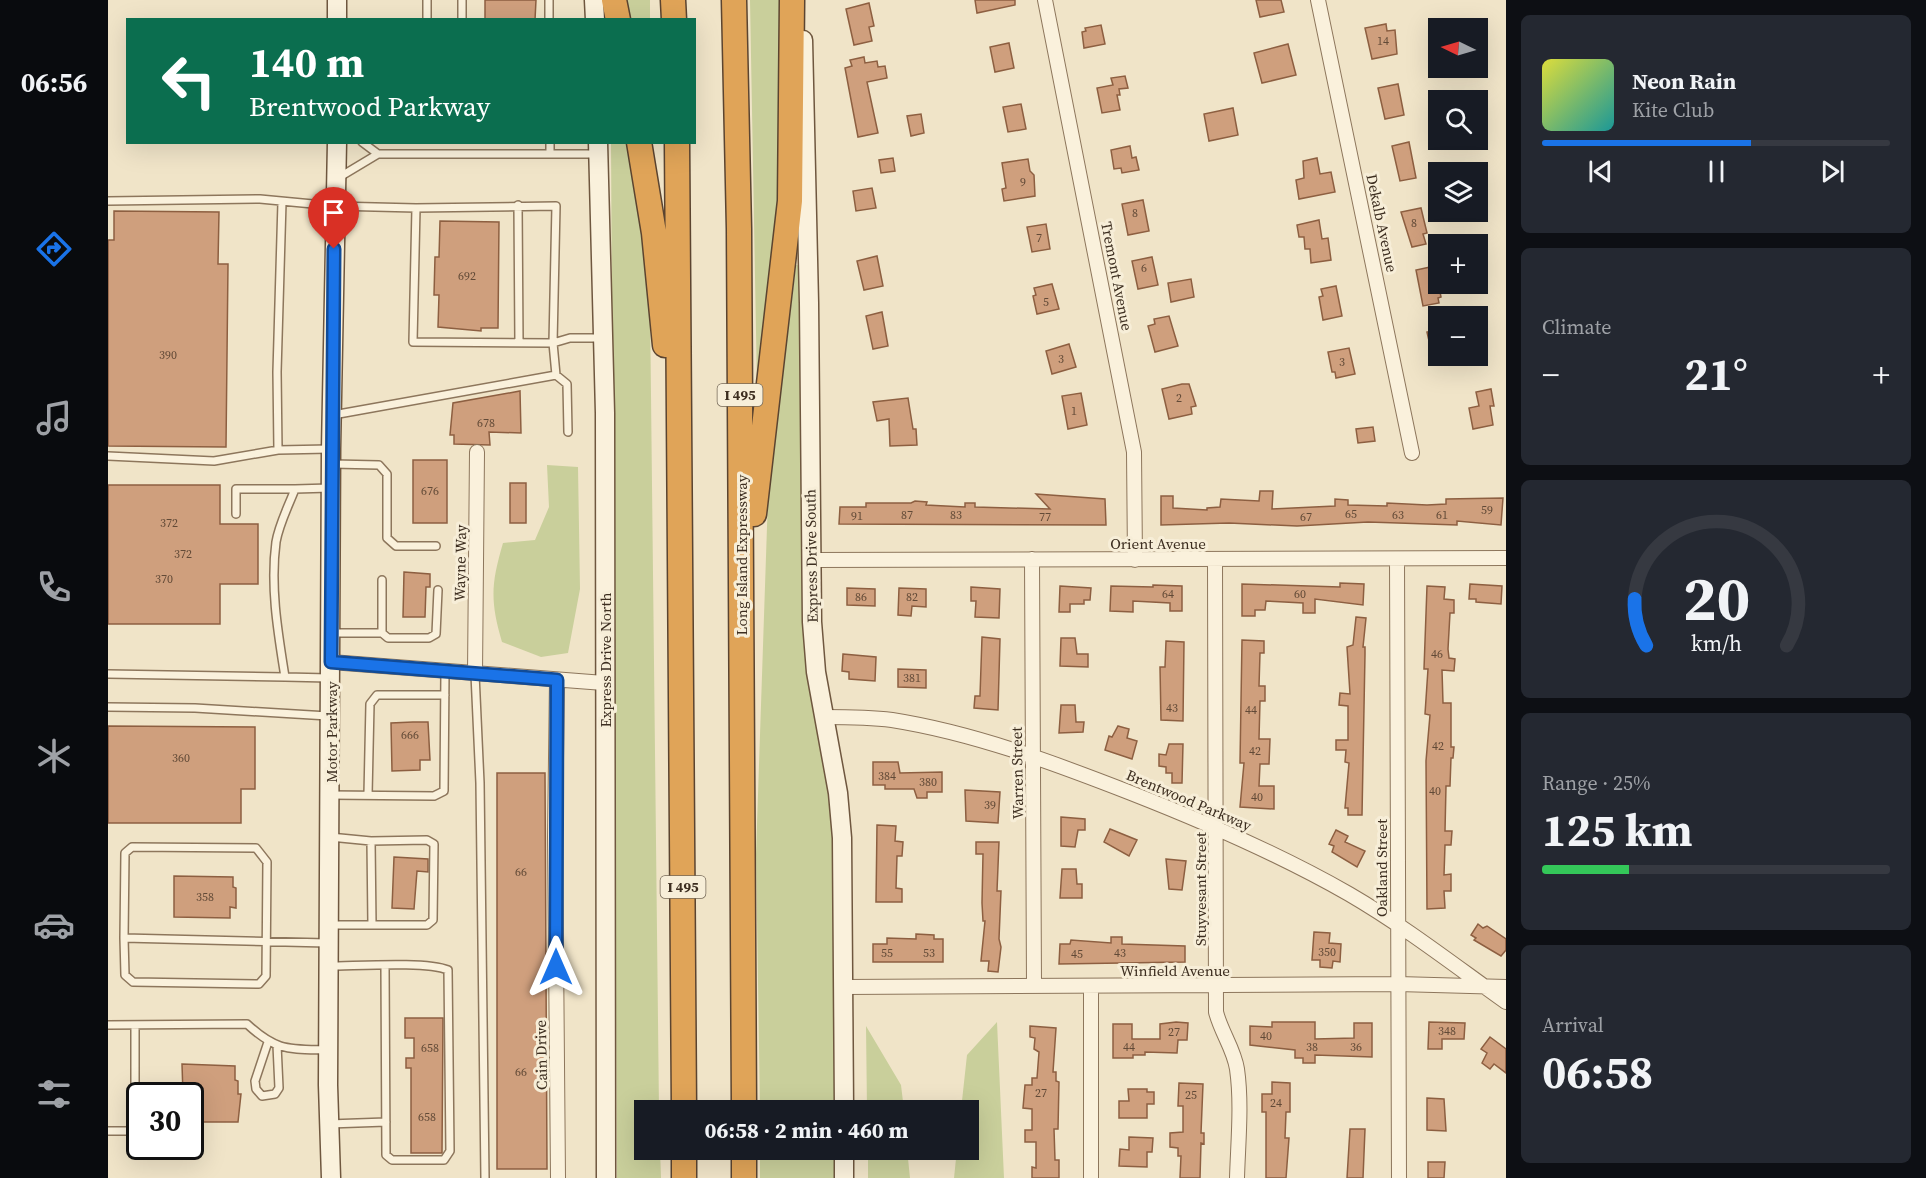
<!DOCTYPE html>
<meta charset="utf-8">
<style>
:root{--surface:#171b24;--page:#242831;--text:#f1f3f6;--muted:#9ea1a6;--line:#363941;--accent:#1a73e8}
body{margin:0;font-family:"Source Serif 4",serif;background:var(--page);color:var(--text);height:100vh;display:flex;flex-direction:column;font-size:22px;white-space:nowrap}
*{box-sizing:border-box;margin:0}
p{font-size:20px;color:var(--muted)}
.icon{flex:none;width:33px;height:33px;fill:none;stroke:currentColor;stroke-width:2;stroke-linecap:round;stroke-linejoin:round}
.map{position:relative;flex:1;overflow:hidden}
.panel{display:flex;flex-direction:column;gap:15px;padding:15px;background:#0d0f14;width:420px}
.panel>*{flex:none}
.banner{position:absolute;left:18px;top:18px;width:570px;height:126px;border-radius:0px;box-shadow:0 6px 24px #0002;background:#0b6e4f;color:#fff;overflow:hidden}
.needle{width:39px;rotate:275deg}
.fabs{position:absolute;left:1320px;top:18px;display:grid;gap:12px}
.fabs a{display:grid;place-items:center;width:60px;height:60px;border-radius:0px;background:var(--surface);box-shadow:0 6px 24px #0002;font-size:30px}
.speed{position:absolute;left:18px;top:1082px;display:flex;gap:12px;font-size:30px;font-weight:700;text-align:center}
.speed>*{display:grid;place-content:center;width:78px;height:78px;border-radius:50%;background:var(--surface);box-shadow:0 6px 24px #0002;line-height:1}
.speed .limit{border:3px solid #111;border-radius:9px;background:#fff;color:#111}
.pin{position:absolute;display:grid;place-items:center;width:51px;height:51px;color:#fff;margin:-62px -26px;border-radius:50% 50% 50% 0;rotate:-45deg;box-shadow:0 0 6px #0007}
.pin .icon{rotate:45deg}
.me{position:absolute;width:66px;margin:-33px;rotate:0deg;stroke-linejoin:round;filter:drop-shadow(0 0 4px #0008)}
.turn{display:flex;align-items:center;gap:21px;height:126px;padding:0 24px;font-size:27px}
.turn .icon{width:78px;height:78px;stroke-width:2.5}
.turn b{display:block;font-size:42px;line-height:51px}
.big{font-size:45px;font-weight:700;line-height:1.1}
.panel .card{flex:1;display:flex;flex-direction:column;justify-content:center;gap:9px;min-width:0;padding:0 21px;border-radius:9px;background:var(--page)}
.panel .dial{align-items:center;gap:0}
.dial svg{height:156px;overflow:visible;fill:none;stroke:var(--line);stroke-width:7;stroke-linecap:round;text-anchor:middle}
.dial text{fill:var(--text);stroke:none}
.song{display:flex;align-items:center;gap:18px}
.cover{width:72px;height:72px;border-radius:9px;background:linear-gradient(135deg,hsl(60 70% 55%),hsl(180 70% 35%))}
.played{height:6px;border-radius:3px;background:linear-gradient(90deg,var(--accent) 60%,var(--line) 60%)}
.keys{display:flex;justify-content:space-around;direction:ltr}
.heat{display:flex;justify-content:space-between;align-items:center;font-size:33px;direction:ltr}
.charge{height:9px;border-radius:4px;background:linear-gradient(90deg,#34c759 25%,var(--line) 0)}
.trip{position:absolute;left:526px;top:1100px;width:345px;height:60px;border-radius:0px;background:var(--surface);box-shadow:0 6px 24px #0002;font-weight:700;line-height:60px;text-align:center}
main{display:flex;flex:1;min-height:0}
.tabs{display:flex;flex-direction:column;width:108px;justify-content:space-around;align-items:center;background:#090b0e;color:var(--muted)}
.tabs .icon{width:42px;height:42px}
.tabs .active{color:var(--accent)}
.tabs b{font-size:27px;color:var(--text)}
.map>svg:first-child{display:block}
.green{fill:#c9cf9b}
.building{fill:#cf9f7d;stroke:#8d5f41;stroke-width:1.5}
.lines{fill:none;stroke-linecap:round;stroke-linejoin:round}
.service-casing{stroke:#8d765c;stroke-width:10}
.minor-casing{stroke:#8d765c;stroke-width:16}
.secondary-casing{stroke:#6f573f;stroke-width:21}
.motorway-casing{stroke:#5b4430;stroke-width:27}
.service{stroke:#faf1dc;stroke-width:7}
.minor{stroke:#faf1dc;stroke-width:14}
.secondary{stroke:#faf1dc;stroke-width:18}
.motorway{stroke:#e0a458;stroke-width:24}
.route-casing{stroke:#114b97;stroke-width:15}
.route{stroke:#1a73e8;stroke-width:10}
.labels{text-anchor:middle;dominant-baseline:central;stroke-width:6;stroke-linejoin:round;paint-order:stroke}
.number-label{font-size:12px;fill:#624a37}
.shield{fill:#f7eed8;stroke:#756857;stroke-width:1.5}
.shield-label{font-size:14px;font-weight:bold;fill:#3d2e20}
.street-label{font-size:15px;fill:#3d2e20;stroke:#f7eed8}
</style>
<main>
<nav class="tabs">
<b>06:56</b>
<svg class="icon active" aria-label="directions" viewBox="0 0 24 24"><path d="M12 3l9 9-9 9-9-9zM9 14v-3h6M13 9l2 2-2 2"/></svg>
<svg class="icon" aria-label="music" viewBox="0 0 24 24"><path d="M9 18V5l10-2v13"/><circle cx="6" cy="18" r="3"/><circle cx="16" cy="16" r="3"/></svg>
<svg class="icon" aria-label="phone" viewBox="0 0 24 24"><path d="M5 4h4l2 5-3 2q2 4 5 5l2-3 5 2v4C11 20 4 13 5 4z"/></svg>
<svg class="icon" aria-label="climate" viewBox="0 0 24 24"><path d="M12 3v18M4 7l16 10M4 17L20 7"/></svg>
<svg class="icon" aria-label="car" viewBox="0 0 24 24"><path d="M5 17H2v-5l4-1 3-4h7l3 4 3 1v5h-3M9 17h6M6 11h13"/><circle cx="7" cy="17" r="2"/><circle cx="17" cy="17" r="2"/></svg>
<svg class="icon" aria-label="filters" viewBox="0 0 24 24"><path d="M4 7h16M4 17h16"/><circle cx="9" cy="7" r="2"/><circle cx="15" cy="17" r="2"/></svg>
</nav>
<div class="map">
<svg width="1398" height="1178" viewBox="0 0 1398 1178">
<rect width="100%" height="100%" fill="#f0e4c8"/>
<path class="green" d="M513,0H542V19H517Z
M642,0H678L680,159L649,387Z
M503,143H521L536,241L542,305L551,1110H537V1149H552L553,1178H509Z
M688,265L694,266L699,635L723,782L727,837L730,1110H652L648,854L660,497Z
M439,465L470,467L472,589L460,653L433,657L394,642C382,601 383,584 395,543L427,540L441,507Z
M889,1022L896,1178H846L849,1149H861V1110H853L859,1055Z
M758,1026L793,1085L796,1110H759Z
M652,1149H730V1178H652Z
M760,1149H799L802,1178H760Z"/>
<path class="building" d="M377,0H428L427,20H377Z
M867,0H907V5L869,13Z
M1148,0H1173L1176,12L1152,17Z
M761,3L766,26L761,27L764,41L746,45L738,9Z
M1278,24L1279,31L1287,30L1289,54L1264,59L1257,28Z
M993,25L997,44L976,48L974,32L978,31L977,28Z
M901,43L906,68L887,72L882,47Z
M1180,44L1188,75L1154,83L1146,53Z
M756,57L757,63L769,61L770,67L777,66L779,78L759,82L770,133L750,137L737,68L744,66L742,60Z
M1017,76L1020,88L1011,89L1012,95H1009L1012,110L994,113L989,88L1005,85L1003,78Z
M1290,84L1296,115L1277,119L1270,88Z
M913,104L918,129L900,132L895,107Z
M1125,108L1130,135L1101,141L1096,114Z
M813,114L816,133L803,136L799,116Z
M1301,142L1308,178L1292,181L1284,146Z
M1022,146L1024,158L1028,157L1031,170L1014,173L1013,168L1006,169L1003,150Z
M785,158L787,171L773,173L771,160Z
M1209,158L1212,174L1223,172L1227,192L1191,199L1188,180L1196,178L1195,161Z
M920,159L922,171L926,175L927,196L896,201L894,189L898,188L894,163Z
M764,188L768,208L748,211L745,191Z
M1035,200L1041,231L1020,235L1014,204Z
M1313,208L1319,233L1315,234L1318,244L1304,247L1293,212Z
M6,211L111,212L110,264H120L118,447L0,446V240H6Z
M1211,220L1214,239L1220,238L1223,260L1203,263L1202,249H1197L1196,237H1191L1189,225Z
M332,221L391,222L390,328H373V331L330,327L331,295H326L327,257H331Z
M938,224L942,249L924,252L919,227Z
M769,256L775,286L756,290L749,261Z
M1044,257L1050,285L1030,289L1024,261Z
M1327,266L1333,297L1330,298L1331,303L1315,306L1308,270Z
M1083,279L1086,297L1063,302L1060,283Z
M944,284L951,309L929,314L925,296L928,295L926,288Z
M1228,286L1234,316L1215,320L1211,297L1215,296L1213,289Z
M774,312L780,346L765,349L758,316Z
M1061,316L1070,346L1047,352L1040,326L1047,324L1046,319Z
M1330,330V363H1326L1319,332Z
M961,344L968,367L944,374L938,351Z
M1241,348L1247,374L1228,378L1227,372H1224L1220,352Z
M1074,384H1081L1088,406L1083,407L1084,414L1061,419L1054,389Z
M1383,389L1386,406H1382L1385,425L1365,429L1361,408L1371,406L1368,392Z
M412,391L413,433L381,432L382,445L346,444V435H342L345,403Z
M973,393L979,425L960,429L954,396Z
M800,398L805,429H808L809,445L782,446L781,419L769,421L765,402Z
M1265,427L1267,441L1250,443L1248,429Z
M305,460H339V523H305Z
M402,483H418V523H402Z
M0,485H112V524H150V584H112V624H0Z
M1152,491H1165L1164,509L1227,506V499L1240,500V505L1279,506V503L1319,505L1338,504V499L1395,498L1393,525L1349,521V525L1260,522L1189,526L1121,523L1053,525V496H1065V508L1099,510V508L1112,507L1113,499L1151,501Z
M928,494L997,499L998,525L731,524L732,507H758V503H803L807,501L819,502L818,505L857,507V503H867V507L942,509Z
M296,572L322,574V587H318L317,617H295Z
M1232,583L1256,584L1255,605L1207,599V613H1195V603L1158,601L1157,610H1147V616H1134V584L1232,587Z
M1362,584L1394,586L1393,604L1368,602V599H1361Z
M1045,585L1074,586V611H1062V603L1025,601V612L1002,611L1003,586L1045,587Z
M952,586L983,588L982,600H976V604H962V612H951Z
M1319,586L1337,587L1336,599L1346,600V613H1342L1340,649L1341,658L1347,659L1346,671L1334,670L1335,703H1343V747H1346L1345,758H1343L1342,786H1338L1337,831H1344L1343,845H1337L1336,875L1343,874V891H1336L1337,908L1319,909L1318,761L1322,715L1317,714L1320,669H1316Z
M863,587L892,589L891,618L867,617L868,601H863Z
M739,588L767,589V606L739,605Z
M791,588L818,589V607L804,606L803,616L790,615Z
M1248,617L1258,618L1255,647H1257V654L1254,815H1240V808H1237L1241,763L1237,762L1238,750H1228V740H1240V706L1231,705L1232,693L1242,694L1239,647L1245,645Z
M874,637L892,639L890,710L866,708L867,696H872Z
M953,638H967L969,654H980V667L952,666Z
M1134,640L1156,641V653H1152L1151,686H1157V701H1152L1151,739H1162L1161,764H1152L1151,786H1166V809L1132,807L1136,763H1132Z
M1058,641L1076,642L1075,721L1053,720L1052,667H1057Z
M735,654L768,657L767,681L741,679V672L734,671Z
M790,669L818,670V688L790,687Z
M953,705H967L968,722H976L975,732L951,733Z
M305,722H320L322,760H312V770L284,771L283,723Z
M0,726L147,727V789H133V823H0Z
M1010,726L1021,729L1019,738L1029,741L1024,759L997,750L1001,736L1004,737Z
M1061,744H1075L1074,783H1064V773H1058V767L1051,766V754L1058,755Z
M765,762H790L792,773L834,772V792H819V798H809L806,789H777V785H765Z
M389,773H437L439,1169H389Z
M857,790L892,792L890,823L858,821Z
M953,817L977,819V830H970L967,847L953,846Z
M769,825L788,826L787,841L795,842L794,856H789L788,888L794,889V902H768Z
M1002,829L1029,840L1021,856L996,842Z
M1228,830L1240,836L1237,842L1257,851L1249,867L1224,852L1226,846L1221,844Z
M868,842H891L889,891H893L891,939L893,947L890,972L880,971L881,961H873L877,921H875L874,903L875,854H868Z
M286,857L320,859V872L309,871L306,909L284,908Z
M1058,859L1078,861L1074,890L1061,889Z
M954,869H968L969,884H974V898H952Z
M66,876L125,877V887L128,888V908L122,907V918L66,917Z
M1370,924L1375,928L1379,926L1398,939V950L1393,956L1366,940L1368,938L1363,935Z
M1206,932L1222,933L1221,943L1233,944L1232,962L1225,961L1224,968L1212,967V960H1204Z
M808,934L826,935V939H835V962H765V944H779V938L808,939Z
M1003,937H1014V944L1077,946V962L951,964L952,944H962L963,940L1003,943Z
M297,1018H335L334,1153H303V1068H298V1058H306V1038H297Z
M1068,1022L1080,1023L1079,1040H1070L1069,1053L1037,1052V1055H1025V1058H1005V1024H1024V1039H1052V1024Z
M1164,1022H1207V1039L1246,1038V1023H1264V1057L1207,1055V1063H1195V1058H1187V1050L1142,1045V1026L1164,1027Z
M1321,1022L1357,1023L1356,1039H1334V1049H1320Z
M922,1026L948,1028L945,1072H948V1081L951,1082L950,1129H946L947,1160H951V1178H924V1167L928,1168V1142H917V1130H924V1109L915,1108L917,1085H924V1078H929L931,1052L926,1049L927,1038L922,1037Z
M1382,1037L1398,1049V1073L1386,1064L1382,1069L1374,1063L1379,1053L1373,1049Z
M74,1064L127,1066V1080L130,1081V1094H133L130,1122H86V1114H82V1095H75Z
M1164,1082L1182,1083V1112H1178L1177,1138H1181L1178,1178H1158V1112H1154V1094H1164Z
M1071,1083L1095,1084L1093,1133H1096V1144L1093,1143L1092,1178H1072L1073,1156H1070V1148L1062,1147V1133L1075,1132V1106H1070Z
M1020,1089H1039V1092H1046V1104H1039V1118H1011V1101H1021Z
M1319,1098L1336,1099L1338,1131L1319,1130Z
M1242,1129H1257L1255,1178H1239Z
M1021,1137L1045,1138L1044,1152H1039V1167L1011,1166L1012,1149L1021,1150Z
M1320,1162H1337L1336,1178H1320Z"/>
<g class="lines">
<defs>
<path id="service" d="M354,0V20
M441,0V20
M319,20V0
M254,142L270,154
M442,142V153
M230,178L270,154H488
M0,201L152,199L226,206L308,208
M410,205L411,343
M448,375L459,384L460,432
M225,415L448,375L445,343L448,206L308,208L305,342L445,343L462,338H495
M170,450L169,372L174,202
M0,456L106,461L170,450L221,449
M225,464L271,465L279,474V538L288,546H328
M128,514V489H187
M274,580V633
M223,633H274L280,638H321L328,634L330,590
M0,674L177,677
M367,674L372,783L377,1178
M221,678L177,677C170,633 162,587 168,542C171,524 181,505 187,489L222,488
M0,707L87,708L220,716
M222,795L326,796L336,791L337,672
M260,795L262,704L269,695H337
M222,837L263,841L319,840L326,844L325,920L319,925H222
M263,841L264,925
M16,938L17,975L25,982L151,984L158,976L159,862L148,848L24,847L17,853L16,938L219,943
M221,966C248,966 318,961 340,970L342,1151L336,1160H284L278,1155L277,966
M0,1025L139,1024C168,1051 180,1049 218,1050
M160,1042L147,1081L148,1089L154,1096L167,1094L171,1088L169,1045
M221,1124L278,1122
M0,1131H20L27,1123V1025"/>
<path id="minor" d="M937,0L1026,452L1027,560
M1210,0L1304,453
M924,559L926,986
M1107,559L1108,1012C1113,1032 1126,1049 1129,1069C1134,1104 1130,1143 1129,1178
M1289,559L1291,1178
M703,560L1398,558
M223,662L496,683
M367,674L369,452
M449,680L447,837L450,1178
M716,717C739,717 761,717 784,720C866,733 946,763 1023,793C1097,822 1171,854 1241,894C1296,926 1346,965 1398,1002
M736,987L1290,984L1398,987
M983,1178V987"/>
<path id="secondary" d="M486,0L487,20
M229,20V0
M695,40L701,303L704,622L708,672L730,793L734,838L736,1110
M490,142L497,413L498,1178
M736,1149V1178
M223,1178L220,1085L223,449L229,142"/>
<path id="motorway" d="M506,0L510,20
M565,0L566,20
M626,0L631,229L636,1110
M531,142L546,233L557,345
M569,142L576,1110
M646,514L682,201L684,0
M576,1149V1178
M636,1149V1178"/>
</defs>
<use href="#service" class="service-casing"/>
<use href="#minor" class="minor-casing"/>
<use href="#secondary" class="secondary-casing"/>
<use href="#motorway" class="motorway-casing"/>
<use href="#service" class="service"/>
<use href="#minor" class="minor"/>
<use href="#secondary" class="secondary"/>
<use href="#motorway" class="motorway"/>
</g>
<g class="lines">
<defs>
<path id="route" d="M226,249L223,662L449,680L448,967"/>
</defs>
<use href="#route" class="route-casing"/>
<use href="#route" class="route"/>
</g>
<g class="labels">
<g class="number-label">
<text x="1275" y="41">14</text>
<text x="915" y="182">9</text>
<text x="1027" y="213">8</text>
<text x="1306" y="223">8</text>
<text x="931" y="238">7</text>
<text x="1036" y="268">6</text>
<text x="359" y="276">692</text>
<text x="938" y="302">5</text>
<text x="60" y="355">390</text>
<text x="953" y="359">3</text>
<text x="1234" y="362">3</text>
<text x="1071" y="398">2</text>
<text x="966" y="411">1</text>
<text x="378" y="423">678</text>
<text x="322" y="491">676</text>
<text x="1379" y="510">59</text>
<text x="1243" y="514">65</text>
<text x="799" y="515">87</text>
<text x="848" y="515">83</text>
<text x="1290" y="515">63</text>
<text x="1334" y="515">61</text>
<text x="749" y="516">91</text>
<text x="937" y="517">77</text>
<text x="1198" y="517">67</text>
<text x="61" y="523">372</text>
<text x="75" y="554">372</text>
<text x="56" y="579">370</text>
<text x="1060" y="594">64</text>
<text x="1192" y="594">60</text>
<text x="753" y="597">86</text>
<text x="804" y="597">82</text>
<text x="1329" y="654">46</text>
<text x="804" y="678">381</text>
<text x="1064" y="708">43</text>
<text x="1143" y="710">44</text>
<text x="302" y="735">666</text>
<text x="1330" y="746">42</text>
<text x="1147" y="751">42</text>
<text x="73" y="758">360</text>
<text x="779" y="776">384</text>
<text x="820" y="782">380</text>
<text x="1327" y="791">40</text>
<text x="1149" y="797">40</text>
<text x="882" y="805">39</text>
<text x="413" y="872">66</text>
<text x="97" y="897">358</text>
<text x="1219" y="952">350</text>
<text x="779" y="953">55</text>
<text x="821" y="953">53</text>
<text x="1012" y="953">43</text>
<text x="969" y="954">45</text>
<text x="1339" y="1031">348</text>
<text x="1066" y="1032">27</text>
<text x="1158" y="1036">40</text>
<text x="1021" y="1047">44</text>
<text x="1204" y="1047">38</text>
<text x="1248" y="1047">36</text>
<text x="322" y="1048">658</text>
<text x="413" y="1072">66</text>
<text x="933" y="1093">27</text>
<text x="1083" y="1095">25</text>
<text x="1168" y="1103">24</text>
<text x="319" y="1117">658</text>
</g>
<g class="shield">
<rect x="609.5" y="384" width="45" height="22" rx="4.5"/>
<rect x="552.5" y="876" width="45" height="22" rx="4.5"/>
</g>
<g class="shield-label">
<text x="632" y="395">I 495</text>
<text x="575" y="887">I 495</text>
</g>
<g class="street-label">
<text transform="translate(1274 223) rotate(78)">Dekalb Avenue</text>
<text transform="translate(1009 276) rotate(79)">Tremont Avenue</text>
<text x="1050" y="543">Orient Avenue</text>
<text transform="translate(633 555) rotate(-90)">Long Island Expressway</text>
<text transform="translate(703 556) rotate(-91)">Express Drive South</text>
<text transform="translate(352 563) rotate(-89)">Wayne Way</text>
<text transform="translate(497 660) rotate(-90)">Express Drive North</text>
<text transform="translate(223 732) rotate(-90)">Motor Parkway</text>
<text transform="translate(909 773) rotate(-91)">Warren Street</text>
<text transform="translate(1081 800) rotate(23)">Brentwood Parkway</text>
<text transform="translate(1273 868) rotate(-90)">Oakland Street</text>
<text transform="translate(1092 889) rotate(-90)">Stuyvesant Street</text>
<text x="1067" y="970">Winfield Avenue</text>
<text transform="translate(433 1055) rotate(-91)">Cain Drive</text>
</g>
</g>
</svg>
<div class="fabs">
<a><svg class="needle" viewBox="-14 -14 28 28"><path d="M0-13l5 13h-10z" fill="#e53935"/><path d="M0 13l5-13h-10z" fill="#9ea1a6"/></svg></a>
<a><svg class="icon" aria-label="search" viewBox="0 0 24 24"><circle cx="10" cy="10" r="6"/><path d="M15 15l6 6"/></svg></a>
<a><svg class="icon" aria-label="layers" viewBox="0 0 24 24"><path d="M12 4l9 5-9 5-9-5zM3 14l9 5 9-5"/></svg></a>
<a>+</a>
<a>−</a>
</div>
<div class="speed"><div class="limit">30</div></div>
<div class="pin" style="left:226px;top:249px;background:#d93025"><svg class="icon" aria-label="arrive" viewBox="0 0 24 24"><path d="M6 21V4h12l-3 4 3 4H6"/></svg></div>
<svg class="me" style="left:448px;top:967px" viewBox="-20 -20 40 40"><path d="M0-17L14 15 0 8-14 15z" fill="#1a73e8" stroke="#fff" stroke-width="4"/></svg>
<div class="trip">06:58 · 2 min · 460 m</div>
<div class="banner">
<div class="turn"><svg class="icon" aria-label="left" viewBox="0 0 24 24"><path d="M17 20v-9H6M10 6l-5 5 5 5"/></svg><div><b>140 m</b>Brentwood Parkway</div></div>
</div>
</div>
<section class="panel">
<div class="card">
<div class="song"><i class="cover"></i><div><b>Neon Rain</b><p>Kite Club</p></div></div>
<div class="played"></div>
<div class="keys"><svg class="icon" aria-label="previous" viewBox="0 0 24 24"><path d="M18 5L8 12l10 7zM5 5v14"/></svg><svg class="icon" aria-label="pause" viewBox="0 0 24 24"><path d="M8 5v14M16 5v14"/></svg><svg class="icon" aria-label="next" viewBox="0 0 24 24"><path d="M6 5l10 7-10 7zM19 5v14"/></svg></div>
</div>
<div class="card"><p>Climate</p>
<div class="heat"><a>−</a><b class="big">21°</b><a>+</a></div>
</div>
<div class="card dial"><svg viewBox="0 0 100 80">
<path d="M14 69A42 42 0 1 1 86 69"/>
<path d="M14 69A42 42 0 0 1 8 45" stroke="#1a73e8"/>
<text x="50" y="56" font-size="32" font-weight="700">20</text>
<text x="50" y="72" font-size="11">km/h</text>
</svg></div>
<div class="card"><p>Range · 25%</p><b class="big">125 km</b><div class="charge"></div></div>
<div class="card"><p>Arrival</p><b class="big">06:58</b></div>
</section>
</main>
